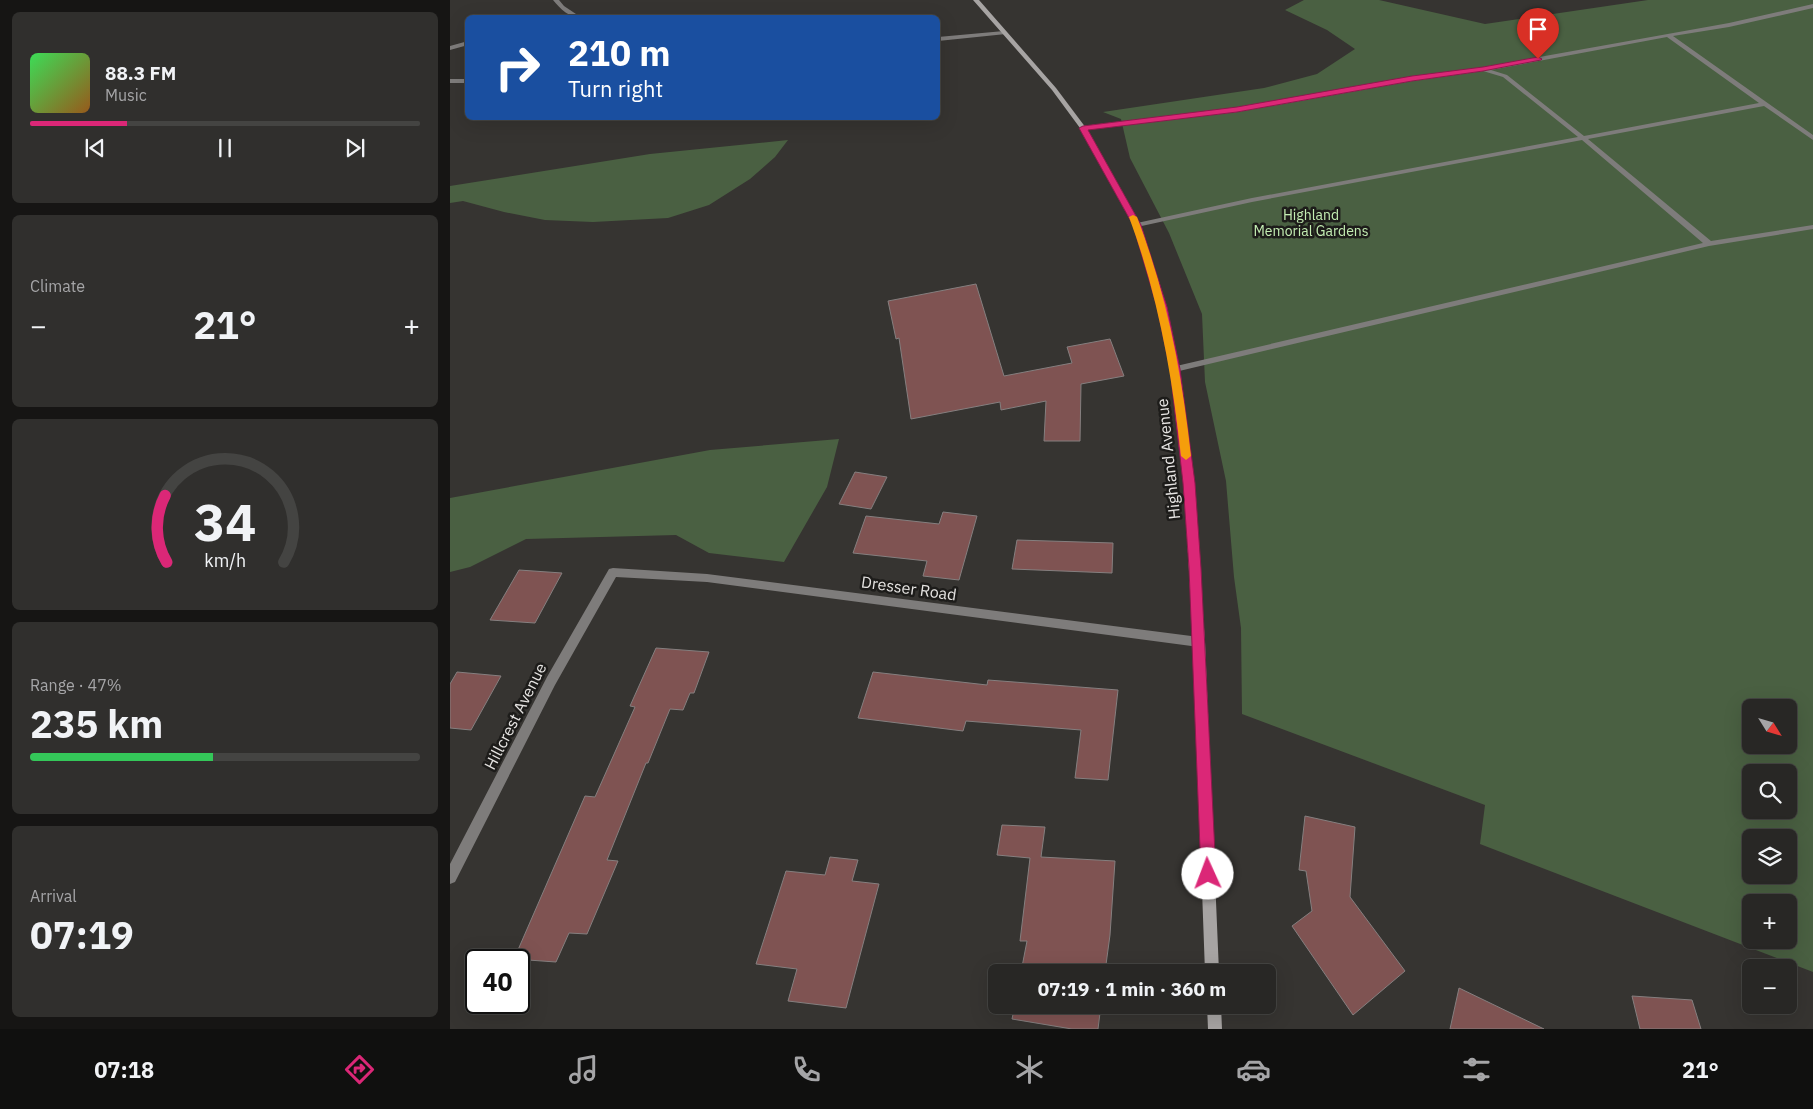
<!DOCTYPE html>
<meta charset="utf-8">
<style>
:root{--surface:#282725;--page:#302f2d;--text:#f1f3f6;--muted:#a5a5a7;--line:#444442;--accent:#db2777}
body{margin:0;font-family:"IBM Plex Sans",sans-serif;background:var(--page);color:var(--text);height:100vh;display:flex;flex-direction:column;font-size:19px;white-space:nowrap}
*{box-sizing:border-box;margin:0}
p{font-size:16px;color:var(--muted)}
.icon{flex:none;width:28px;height:28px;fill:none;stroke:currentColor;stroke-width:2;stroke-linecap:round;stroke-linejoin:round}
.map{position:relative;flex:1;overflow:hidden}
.details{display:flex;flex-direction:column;gap:12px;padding:12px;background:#161514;width:450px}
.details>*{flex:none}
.hud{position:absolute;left:15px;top:15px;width:475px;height:105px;border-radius:8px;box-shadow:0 5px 20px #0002,0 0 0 1px var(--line);background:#1a4fa0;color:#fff;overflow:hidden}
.needle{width:32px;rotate:127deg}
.fabs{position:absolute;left:1292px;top:699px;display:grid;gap:10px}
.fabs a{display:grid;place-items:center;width:55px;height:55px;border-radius:8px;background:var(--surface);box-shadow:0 5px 20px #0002,0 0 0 1px var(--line);font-size:25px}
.speed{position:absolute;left:15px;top:949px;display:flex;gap:10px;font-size:25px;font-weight:700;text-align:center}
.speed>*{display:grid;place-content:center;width:65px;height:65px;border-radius:50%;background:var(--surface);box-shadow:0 5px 20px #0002,0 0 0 1px var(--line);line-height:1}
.speed .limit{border:2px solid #111;border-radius:8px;background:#fff;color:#111}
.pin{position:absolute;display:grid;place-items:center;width:42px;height:42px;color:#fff;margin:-51px -21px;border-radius:50% 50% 50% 0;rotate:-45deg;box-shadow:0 0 5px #0007}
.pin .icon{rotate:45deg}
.me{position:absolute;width:55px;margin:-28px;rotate:358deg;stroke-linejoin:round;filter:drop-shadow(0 0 4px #0008)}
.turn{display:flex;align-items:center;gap:18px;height:105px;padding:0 20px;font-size:22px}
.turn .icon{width:65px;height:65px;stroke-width:2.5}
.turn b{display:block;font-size:35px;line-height:42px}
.big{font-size:38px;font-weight:700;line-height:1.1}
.details .tile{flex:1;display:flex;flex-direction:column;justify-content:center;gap:8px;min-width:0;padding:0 18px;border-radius:8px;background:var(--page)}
.details .dial{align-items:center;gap:0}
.dial svg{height:130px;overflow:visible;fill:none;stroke:var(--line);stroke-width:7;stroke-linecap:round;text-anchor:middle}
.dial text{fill:var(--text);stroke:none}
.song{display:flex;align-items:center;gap:15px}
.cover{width:60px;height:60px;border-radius:8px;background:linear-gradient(135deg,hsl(130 70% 55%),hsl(30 70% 35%))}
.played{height:5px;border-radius:2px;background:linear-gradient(90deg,var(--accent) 25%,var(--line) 25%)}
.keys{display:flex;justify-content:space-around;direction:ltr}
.heat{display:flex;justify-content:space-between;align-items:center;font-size:28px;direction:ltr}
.charge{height:8px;border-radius:4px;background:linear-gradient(90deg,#34c759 47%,var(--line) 0)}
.trip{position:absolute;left:538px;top:964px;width:288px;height:50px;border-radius:8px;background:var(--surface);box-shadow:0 5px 20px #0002,0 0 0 1px var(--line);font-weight:700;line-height:50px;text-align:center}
.dock{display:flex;height:80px;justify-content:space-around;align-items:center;background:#10100f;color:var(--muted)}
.dock .icon{width:35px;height:35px}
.dock .current{color:var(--accent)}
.dock b{font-size:22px;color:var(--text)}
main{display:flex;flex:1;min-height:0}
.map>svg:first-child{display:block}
.green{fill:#4a6042;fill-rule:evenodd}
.building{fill:#7f5352;stroke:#857f7f}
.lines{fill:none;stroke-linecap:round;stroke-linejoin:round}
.lane{fill:#7e7c7b;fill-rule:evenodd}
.street{fill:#7e7c7b;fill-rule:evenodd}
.secondary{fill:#a7a4a3;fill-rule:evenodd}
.route{fill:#db2777;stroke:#8e194d}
.slow{fill:#f59e0b}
.labels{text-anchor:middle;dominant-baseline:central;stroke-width:5;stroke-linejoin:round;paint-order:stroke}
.far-park-label{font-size:14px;fill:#c4eeb3;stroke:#1d1c1a}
.street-label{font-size:16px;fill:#e6e4e2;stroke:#1d1c1a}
</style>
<main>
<section class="details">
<div class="tile">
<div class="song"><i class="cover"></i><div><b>88.3 FM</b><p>Music</p></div></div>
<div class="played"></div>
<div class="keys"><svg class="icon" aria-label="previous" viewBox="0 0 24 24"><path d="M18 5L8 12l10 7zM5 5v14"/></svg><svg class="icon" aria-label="pause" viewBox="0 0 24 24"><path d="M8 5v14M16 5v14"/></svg><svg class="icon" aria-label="next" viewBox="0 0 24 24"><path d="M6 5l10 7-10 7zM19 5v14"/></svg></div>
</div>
<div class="tile"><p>Climate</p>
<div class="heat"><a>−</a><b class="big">21°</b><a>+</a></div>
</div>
<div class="tile dial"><svg viewBox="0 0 100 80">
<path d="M14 69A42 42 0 1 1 86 69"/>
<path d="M14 69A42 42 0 0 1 13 28" stroke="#db2777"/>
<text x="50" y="56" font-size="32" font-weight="700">34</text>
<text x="50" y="72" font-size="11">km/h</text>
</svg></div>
<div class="tile"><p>Range · 47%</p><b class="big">235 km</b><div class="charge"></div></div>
<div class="tile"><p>Arrival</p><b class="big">07:19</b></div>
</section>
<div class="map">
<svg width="1363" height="1029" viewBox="0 0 1363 1029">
<rect width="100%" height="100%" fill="#363431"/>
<path class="green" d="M854,0H929L1035,24L1198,0H1363V972L1030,844L1035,805L792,714L791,628L784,577L776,481L755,382L752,314L719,233L680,158L671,119L653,112L814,88L867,74L905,49L877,30L835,10ZM1301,708H1339V745H1301ZM1301,772H1339V810H1301ZM1301,838H1339V875H1301ZM1301,902H1339V940H1301Z
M338,140L325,157L300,179L259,205L218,218L143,222L95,220L54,212L13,201L0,203V186L200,154Z
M389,439L377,487L334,562L259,553L226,535L76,539L20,567L0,572V498L260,450Z"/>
<path class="building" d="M526,284L554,376L622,363L617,347L660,339L674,376L631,384L630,441H594L596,401L551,410L550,402L461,419L449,338L446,339L438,301Z
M405,472L437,477L421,509L389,504Z
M493,512L527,516L509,580L473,576L477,561L403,553L416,516L489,524Z
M567,540L663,543L662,573L562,569Z
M69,570L112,573L85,623L40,620Z
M206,648L259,652L244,693H240L233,710L220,709L198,763H196L157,860L168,861L137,934L119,933L106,962L64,959L135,796L145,797L185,707L180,706Z
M7,672L51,676L21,730L0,728V684Z
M423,672L537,685L538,680L668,690L658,780L625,778L631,730L516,721L513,731L408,718Z
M855,816L905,827L900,897L955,971L903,1015L842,926L862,911L856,871L849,870Z
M552,825L595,827L591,857L665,861L660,935L655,972H571L577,941H570L580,858L547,855Z
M380,857L408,860L402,881L429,884L396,1008L338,1001L347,969L306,964L336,871L375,875Z
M1009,988L1094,1029H1000Z
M1182,996L1242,1000L1251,1029H1190Z
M565,1005H651L648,1029H622L562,1019Z"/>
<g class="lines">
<path class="lane" d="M1363,4V8L1279,27L1223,36L1363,135V140L1314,106L1138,139L1261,241L1363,225V229L1259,246L725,372L721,369L722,367L1253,243L1132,140L802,202L687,227L683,225L687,223L802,198L1128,137L1053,77L1033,71L962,81L787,112L633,130L630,128L633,126L787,108L962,77L1034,67L1279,23ZM1217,37L1309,103L1134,136L1057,75L1041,70Z"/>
<path class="street" d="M103,0H109L114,6L132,18C120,18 110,9 103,0Z
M554,31L556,32V34L488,41V37Z
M18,41V45L0,50V46Z
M0,79H18V83H0Z
M163,568L257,574L749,637L753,638L755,642L753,646L749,647L257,582L166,577L105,685L5,882L0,884V864L97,677L159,569Z"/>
<path class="secondary" d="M523,0H529L606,88L636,128L691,225L716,307L732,388L744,483L755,642L769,972H755L743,642L734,483L724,388L708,307L683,225L630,128L602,90Z
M757,1005H771L772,1029H758Z"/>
</g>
<path class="route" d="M1088,57L1092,59L1091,60L1033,71L962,81L787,112L638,130L691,225L717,307L730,369L745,483L751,568L766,874L763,880L758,882L753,880L751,874L739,568L733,483L720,369L707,307L683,225L629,128L633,126L787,107L962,76L1033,67Z"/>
<path class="slow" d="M683,215L687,217C717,295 732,374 741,456L736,460L731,456C722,374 708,295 679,217Z"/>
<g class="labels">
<g class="far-park-label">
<text x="861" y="215">Highland<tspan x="861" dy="16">Memorial Gardens</tspan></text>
</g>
<g class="street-label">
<text transform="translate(718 459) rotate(-96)">Highland Avenue</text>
<text transform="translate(459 588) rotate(8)">Dresser Road</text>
<text transform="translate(65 716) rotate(-63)">Hillcrest Avenue</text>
</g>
</g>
</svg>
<div class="fabs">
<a><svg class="needle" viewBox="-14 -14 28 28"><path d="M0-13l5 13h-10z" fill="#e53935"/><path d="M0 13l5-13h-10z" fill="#a5a5a7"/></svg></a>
<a><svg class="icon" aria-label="search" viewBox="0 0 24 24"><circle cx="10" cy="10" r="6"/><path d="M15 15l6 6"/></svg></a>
<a><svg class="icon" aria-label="layers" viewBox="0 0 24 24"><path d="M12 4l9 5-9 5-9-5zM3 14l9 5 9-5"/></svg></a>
<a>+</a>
<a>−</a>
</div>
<div class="speed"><div class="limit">40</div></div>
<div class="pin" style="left:1088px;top:59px;background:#d93025"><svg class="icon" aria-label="arrive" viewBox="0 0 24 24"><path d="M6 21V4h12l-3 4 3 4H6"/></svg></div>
<svg class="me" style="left:758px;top:874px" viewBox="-20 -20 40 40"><circle r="19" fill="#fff"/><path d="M0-13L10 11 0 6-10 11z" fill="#db2777"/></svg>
<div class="trip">07:19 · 1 min · 360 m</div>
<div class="hud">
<div class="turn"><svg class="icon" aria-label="right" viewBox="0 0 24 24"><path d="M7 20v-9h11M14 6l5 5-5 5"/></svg><div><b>210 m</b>Turn right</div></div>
</div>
</div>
</main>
<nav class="dock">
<b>07:18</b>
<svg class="icon current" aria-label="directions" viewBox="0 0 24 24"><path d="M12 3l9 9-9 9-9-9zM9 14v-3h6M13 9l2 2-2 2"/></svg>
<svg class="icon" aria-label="music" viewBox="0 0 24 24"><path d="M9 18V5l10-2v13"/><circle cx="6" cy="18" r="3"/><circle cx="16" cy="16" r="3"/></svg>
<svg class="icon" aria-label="phone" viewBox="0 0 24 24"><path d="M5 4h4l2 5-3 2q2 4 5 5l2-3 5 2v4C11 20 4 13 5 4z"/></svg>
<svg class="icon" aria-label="climate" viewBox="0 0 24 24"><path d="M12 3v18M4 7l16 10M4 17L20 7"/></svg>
<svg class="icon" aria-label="car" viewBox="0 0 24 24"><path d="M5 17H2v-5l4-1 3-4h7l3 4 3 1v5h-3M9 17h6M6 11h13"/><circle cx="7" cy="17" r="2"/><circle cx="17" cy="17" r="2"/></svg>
<svg class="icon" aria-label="filters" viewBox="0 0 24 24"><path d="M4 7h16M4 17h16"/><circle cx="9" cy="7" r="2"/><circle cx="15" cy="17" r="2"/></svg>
<b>21°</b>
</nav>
